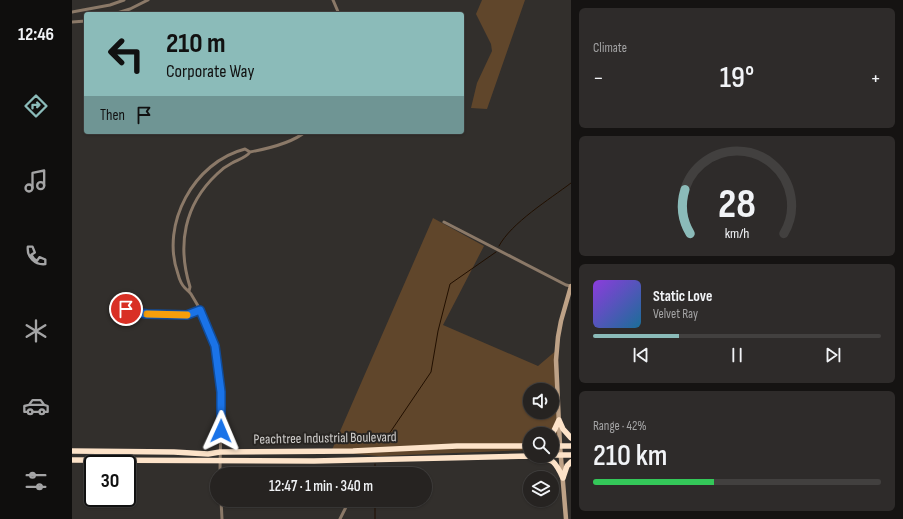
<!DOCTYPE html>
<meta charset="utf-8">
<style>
:root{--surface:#262321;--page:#2e2b2a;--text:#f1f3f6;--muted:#a4a4a5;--line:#42403f;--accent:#8bbbb9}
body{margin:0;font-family:"Sofia Sans Condensed",sans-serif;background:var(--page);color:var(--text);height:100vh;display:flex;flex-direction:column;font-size:15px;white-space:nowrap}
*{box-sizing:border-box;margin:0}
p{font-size:13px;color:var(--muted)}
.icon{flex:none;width:22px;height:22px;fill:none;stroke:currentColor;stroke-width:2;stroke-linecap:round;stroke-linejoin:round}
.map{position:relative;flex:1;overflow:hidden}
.details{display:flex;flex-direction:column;gap:8px;padding:8px;background:#151312;width:332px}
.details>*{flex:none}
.hud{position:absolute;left:12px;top:12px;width:380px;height:122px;border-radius:4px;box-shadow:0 1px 3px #0004,0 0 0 1px var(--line);background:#8bbbb9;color:#111;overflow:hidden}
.fabs{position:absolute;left:451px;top:383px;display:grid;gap:8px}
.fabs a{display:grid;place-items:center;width:36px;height:36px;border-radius:50%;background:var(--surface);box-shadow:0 1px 3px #0004,0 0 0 1px var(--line);font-size:20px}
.speed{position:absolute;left:12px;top:455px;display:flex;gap:8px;font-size:20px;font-weight:700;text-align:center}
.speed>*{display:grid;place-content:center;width:52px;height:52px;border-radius:50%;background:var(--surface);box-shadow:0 1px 3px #0004,0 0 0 1px var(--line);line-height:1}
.speed .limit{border:2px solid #111;border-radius:6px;background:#fff;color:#111}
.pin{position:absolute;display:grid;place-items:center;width:34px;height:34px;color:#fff;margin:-17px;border:2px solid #fff;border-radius:50%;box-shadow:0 1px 4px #0007}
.me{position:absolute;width:44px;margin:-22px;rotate:1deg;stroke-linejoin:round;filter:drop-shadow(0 0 3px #0008)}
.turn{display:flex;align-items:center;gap:14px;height:84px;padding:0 16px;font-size:18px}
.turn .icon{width:52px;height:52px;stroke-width:2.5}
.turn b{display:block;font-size:28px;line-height:34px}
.then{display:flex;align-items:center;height:38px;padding:0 16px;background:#0003;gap:8px;font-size:15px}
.big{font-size:30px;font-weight:600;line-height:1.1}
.details .card{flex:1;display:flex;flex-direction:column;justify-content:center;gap:6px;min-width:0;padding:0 14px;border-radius:6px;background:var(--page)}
.details .dial{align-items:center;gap:0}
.dial svg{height:104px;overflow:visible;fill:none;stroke:var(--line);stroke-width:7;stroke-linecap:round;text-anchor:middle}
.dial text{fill:var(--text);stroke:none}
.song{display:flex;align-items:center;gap:12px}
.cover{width:48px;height:48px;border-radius:6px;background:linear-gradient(135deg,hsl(270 70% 55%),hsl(200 70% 35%))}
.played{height:4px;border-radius:2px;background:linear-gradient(90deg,var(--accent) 30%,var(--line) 30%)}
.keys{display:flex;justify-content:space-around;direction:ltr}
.heat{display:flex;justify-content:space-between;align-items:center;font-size:22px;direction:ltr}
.charge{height:6px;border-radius:3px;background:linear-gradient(90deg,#34c759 42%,var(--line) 0)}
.trip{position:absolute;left:138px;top:467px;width:222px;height:40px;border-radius:20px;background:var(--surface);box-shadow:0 1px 3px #0004,0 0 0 1px var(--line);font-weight:600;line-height:40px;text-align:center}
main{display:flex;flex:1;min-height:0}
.dock{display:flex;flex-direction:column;width:72px;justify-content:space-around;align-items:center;background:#0f0e0d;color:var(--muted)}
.dock .icon{width:28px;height:28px}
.dock .active{color:var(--accent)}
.dock b{font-size:18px;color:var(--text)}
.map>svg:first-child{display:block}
.green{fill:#60462b;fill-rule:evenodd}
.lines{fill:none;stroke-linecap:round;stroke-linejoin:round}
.stream{stroke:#210f00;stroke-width:1}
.street{stroke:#8b7968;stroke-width:3}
.secondary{stroke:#bea287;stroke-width:4.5}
.highway{stroke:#fde3c9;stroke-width:5.5}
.route-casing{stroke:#114b97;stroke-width:10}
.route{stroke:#1a73e8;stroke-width:7}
.slow{stroke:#f59e0b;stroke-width:7}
.labels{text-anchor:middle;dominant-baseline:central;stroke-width:4;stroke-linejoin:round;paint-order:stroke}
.street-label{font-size:14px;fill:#d3d1cf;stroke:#282522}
</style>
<main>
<nav class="dock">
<b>12:46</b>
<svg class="icon active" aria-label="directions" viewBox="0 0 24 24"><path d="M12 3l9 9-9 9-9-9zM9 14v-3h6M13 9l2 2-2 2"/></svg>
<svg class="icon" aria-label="music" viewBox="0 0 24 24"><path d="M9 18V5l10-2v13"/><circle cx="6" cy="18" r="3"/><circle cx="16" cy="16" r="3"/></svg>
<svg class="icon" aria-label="phone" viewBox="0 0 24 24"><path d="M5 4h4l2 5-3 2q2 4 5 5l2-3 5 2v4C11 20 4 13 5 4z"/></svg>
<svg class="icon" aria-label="climate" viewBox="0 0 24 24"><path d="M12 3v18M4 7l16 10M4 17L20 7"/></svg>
<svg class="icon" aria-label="car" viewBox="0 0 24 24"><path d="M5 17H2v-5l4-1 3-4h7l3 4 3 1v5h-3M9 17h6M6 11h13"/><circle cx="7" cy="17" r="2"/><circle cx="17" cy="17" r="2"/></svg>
<svg class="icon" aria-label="filters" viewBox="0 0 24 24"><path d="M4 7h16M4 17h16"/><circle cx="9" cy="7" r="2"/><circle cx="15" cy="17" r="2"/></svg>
</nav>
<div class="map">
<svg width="499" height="519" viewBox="0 0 499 519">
<rect width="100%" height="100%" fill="#322f2c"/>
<path class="green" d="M410,0H453L415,109L399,108L405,83L420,51L419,44L404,14Z
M361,218L412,246L371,325L466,366L486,349L488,449H480V434H458V450L307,456L259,452ZM458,390H480V412H458Z"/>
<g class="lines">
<path class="stream" d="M427,246C439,223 478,199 499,183
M315,437L359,372L366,331L378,284L424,252
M303,474V464
M303,519V500"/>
<path class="street" d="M261,0L267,14
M0,12L38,5L52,0
M42,14L58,9L76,0
M0,22L14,21
M372,222L494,285L499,286
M117,291L118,287C105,245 112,205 145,174C149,170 154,166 160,163C165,160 174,158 178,152C194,149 220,143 233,132
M55,309L62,312L75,314L115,315L128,310
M148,474C148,455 149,436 149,416C149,400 148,384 146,368C145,361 145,353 143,347C139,330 128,308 119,294C117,291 115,290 113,288C110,285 107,278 106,274C88,224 122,162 173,149L178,152
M149,500L150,519
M268,519L277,501"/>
<path class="secondary" d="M494,519L488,446L484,360L486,337L489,321L499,286"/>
<path class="highway" d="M487,420L491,429L499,438
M480,435L487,420
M480,446H499
M0,451L102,452L136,454L148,452L281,451L385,446H458
M480,455H499
M456,456C478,463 479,452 491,478
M0,460L242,461L458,456
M491,478L495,466L499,462"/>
</g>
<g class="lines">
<defs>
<path id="route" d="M54,309L62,312L75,314L115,315L128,310L143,346L149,392V431"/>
</defs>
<use href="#route" class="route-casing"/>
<use href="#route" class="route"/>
<path class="slow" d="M75,314L115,315"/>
</g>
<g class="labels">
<g class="street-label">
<text transform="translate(253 438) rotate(-1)">Peachtree Industrial Boulevard</text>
</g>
</g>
</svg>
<div class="fabs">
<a><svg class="icon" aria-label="sound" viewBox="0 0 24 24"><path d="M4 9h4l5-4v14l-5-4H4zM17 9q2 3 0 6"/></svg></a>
<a><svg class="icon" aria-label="search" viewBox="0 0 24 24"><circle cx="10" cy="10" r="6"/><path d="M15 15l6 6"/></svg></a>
<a><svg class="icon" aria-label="layers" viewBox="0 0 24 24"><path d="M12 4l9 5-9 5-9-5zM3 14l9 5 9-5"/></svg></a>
</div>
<div class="speed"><div class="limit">30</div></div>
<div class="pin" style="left:54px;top:309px;background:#d93025"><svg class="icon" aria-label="arrive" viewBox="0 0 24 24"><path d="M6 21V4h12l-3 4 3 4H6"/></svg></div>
<svg class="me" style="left:149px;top:431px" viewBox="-20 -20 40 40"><path d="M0-17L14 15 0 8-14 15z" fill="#1a73e8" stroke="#fff" stroke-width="4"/></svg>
<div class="trip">12:47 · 1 min · 340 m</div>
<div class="hud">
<div class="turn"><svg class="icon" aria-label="left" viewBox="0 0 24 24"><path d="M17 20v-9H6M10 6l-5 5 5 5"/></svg><div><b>210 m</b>Corporate Way</div></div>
<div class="then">Then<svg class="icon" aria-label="arrive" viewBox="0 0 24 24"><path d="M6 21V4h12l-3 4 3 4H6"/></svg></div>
</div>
</div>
<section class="details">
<div class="card"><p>Climate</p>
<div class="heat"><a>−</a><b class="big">19°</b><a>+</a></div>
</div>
<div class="card dial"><svg viewBox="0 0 100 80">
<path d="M14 69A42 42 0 1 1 86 69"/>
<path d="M14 69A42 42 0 0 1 10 35" stroke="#8bbbb9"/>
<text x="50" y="56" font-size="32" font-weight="700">28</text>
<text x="50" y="72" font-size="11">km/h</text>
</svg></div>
<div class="card">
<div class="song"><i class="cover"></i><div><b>Static Love</b><p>Velvet Ray</p></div></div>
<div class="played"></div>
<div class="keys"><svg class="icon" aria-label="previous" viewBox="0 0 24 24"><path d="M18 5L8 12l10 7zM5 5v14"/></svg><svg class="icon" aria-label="pause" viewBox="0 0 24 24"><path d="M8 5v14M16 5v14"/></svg><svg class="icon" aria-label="next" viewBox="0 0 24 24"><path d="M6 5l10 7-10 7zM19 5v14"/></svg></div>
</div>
<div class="card"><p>Range · 42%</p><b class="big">210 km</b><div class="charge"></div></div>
</section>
</main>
